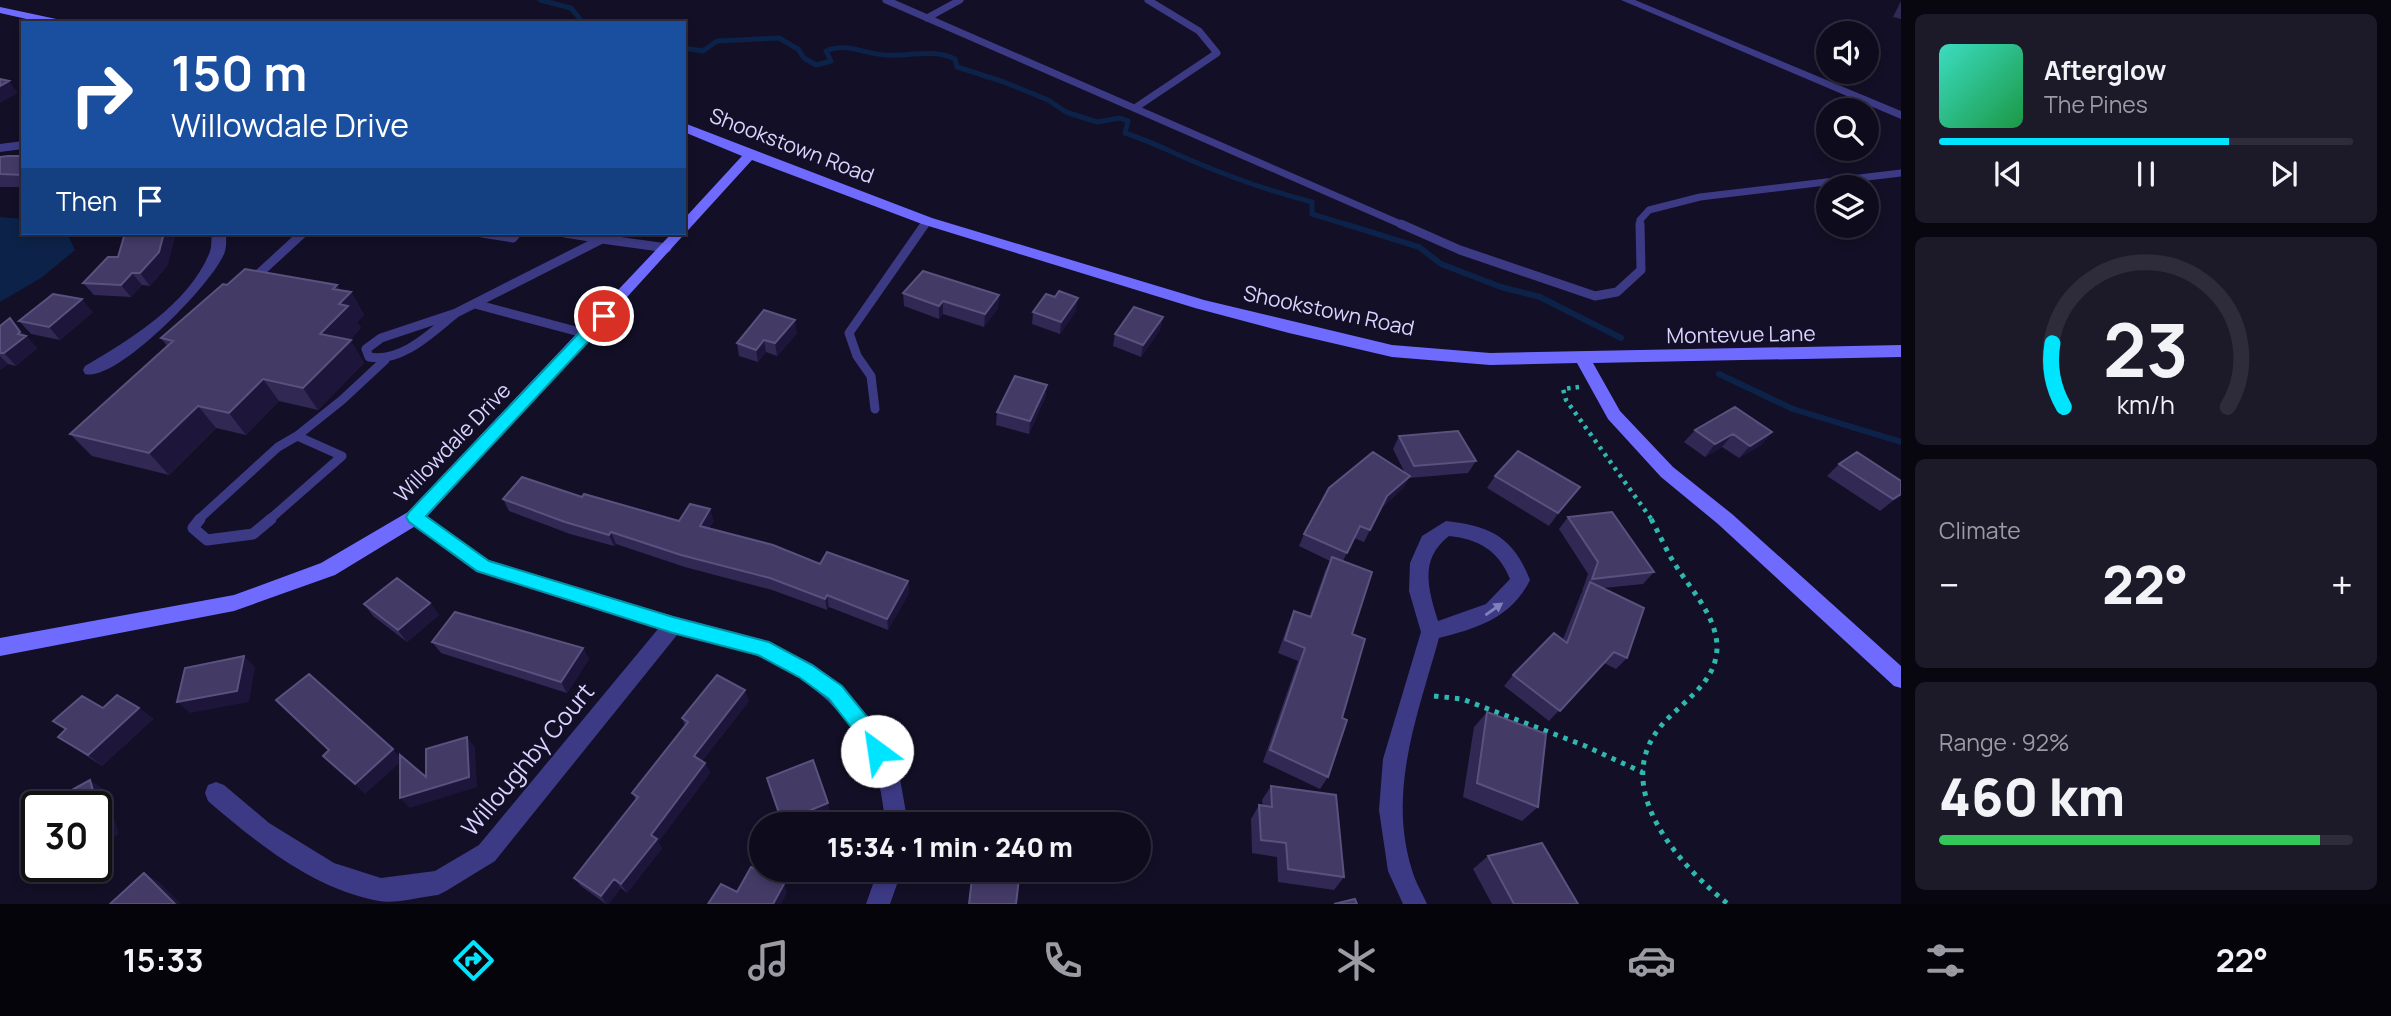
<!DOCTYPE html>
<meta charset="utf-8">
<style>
:root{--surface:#0e0b1c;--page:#1c1929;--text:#f1f3f6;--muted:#9b9ba3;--line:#2e2b3b;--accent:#00e5ff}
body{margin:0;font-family:Manrope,sans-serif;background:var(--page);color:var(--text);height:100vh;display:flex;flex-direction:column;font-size:26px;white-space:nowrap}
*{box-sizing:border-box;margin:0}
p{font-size:23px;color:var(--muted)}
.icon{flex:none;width:38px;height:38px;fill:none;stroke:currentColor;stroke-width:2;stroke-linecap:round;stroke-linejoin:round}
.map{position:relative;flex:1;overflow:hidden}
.details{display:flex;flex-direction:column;gap:14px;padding:14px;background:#08060f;width:490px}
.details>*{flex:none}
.banner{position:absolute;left:21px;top:21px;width:665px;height:214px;border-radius:0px;box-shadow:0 4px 10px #0003,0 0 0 2px var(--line);background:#1a4fa0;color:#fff;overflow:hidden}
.tools{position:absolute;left:1816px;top:21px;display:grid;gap:14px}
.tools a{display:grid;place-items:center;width:63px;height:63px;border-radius:50%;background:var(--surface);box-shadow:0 4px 10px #0003,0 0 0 2px var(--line);font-size:35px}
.speed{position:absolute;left:21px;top:791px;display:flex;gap:14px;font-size:35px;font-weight:700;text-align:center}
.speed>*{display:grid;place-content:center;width:91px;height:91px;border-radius:50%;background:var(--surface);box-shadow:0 4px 10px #0003,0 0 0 2px var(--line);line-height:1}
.speed .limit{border:4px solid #111;border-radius:10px;background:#fff;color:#111}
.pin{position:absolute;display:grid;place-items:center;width:60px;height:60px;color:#fff;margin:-30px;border:4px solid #fff;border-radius:50%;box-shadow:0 2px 7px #0007}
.me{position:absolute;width:77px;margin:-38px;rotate:329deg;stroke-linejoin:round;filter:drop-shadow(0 0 5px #0008)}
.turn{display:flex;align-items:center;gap:24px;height:147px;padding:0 35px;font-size:32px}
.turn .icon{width:91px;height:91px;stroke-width:2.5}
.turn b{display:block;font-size:49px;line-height:60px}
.then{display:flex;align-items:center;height:66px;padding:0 35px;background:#0003;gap:14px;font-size:26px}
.big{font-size:52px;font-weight:800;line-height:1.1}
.details .widget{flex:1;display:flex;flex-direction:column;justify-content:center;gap:10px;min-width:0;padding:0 24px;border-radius:10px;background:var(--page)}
.details .dial{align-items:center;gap:0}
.dial svg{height:182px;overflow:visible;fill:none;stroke:var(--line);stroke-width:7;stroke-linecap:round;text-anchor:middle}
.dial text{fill:var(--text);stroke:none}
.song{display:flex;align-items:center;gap:21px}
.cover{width:84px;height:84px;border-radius:10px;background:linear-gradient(135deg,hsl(170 70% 55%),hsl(140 70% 35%))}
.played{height:7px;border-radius:4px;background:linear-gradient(90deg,var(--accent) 70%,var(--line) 70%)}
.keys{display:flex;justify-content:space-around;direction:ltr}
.heat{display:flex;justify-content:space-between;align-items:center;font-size:38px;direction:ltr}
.charge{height:10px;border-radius:5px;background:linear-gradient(90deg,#34c759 92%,var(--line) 0)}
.trip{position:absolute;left:749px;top:812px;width:402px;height:70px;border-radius:35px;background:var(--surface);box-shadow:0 4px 10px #0003,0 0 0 2px var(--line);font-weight:800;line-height:70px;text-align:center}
.tab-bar{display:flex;height:112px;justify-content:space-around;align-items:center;background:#06040b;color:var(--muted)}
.tab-bar .icon{width:49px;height:49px}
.tab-bar .active{color:var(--accent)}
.tab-bar b{font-size:32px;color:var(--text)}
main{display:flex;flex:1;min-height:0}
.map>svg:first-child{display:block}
.water{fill:#0c2248}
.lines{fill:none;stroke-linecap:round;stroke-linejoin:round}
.stream-far1{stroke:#0c2248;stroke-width:5}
.stream{stroke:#0c2248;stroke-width:6}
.path-far1{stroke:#2fb8b0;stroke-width:4.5;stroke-dasharray:3.5 5;stroke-linecap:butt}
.path{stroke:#2fb8b0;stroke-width:5;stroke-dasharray:4.5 6;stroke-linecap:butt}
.lane-far2{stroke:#3d3a85;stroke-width:7}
.lane-far1{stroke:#3d3a85;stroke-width:9}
.lane{stroke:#3d3a85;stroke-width:11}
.street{fill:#3d3a85;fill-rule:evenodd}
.secondary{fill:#6f6bff;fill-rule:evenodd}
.wall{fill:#312854}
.shaded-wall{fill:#1d163a}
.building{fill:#433a66;stroke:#5a527e;stroke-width:2}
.oneway{fill:#837fbc}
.route{fill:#00e5ff;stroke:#0095a6;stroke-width:2}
.labels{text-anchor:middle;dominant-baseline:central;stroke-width:5;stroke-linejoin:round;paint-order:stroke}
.street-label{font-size:21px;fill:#d9d4ff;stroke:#130f26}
.near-street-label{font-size:24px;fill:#d9d4ff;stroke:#130f26}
</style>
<main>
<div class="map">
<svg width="1901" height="904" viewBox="0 0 1901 904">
<rect width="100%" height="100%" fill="#130f26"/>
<path class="water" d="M0,217L23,219V233H67L75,250L41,278L0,302Z"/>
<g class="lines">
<path class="stream-far1" d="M540,0L571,8L580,19L576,23
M684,48L703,51L717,41L779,38L798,49L804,58L816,65L831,61L826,51C845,42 865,54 885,55C908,57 933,48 955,59L957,67L1004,82L1048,100L1066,112L1097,122L1120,118L1128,121L1125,133C1150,141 1171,152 1195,162C1233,178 1272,192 1312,202V214L1351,226"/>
<path class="stream" d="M1345,224L1419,247L1441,264L1501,287L1540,297L1621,338
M1719,374L1793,409L1901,442"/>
<path class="path-far1" d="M1579,387L1563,389L1566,400L1652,520"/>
<path class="path" d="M1651,519C1659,533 1665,548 1673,561C1689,588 1715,613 1717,645C1718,683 1682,701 1661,726C1609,788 1680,866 1728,904
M1434,696L1462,699L1583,745L1642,772"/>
<path class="lane-far2" d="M886,0L1405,226
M927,18L960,0
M1135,108L1217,53L1199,31L1148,0
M923,226L927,221
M1640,226V220L1649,210L1700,197L1901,173"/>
<path class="lane-far1" d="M1401,224L1460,250L1595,296L1617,292L1641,270L1640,224
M482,233L513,238L517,233
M565,233L602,239
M252,280L303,233
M475,304L587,334
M456,313C432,332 402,363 369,357L366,349L381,338Z
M456,313L602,239L667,248
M875,409L871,376L857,356L849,333L925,224
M297,436L342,400L385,360
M198,520L278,447L297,436
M269,520L342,456L297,436"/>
<path class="lane" d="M200,519L193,528L207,540L253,534L271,519"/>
<path class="street" d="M1621,0H1635L1901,111V119Z
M23,141V149L0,152V144Z
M212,233H226C226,240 227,247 224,254C212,284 116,383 85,374L83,370L85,366C130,340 188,304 209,254C212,248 211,240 212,233Z
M415,510L489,560L673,616L762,639L813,664L842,686L873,722L899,773L908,824H886C883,809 882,792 877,777C863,725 805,672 755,655C730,647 703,642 677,635L495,861L446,891L438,895C420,897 396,904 379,901C313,889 257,843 208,801L205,793L208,785L216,782L224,785L269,823L334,863L381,878L435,871L479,845L658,629L476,572L408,522L406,517L408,512Z
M1446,521C1491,526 1513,537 1530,580C1511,618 1478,628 1439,638C1418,714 1387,791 1412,870C1415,881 1422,893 1427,904H1403L1388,871L1379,810L1383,759L1421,632L1409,591L1410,563L1422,536ZM1449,536C1479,539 1499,551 1510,579L1486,604L1438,621C1428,589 1419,559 1449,536Z
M878,870H902L890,904H866Z"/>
<path class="secondary" d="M0,7L61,20L66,23H44L0,13Z
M684,123L932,218L1204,300L1392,345L1490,353L1901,345V357L1593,363L1620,411L1673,467L1732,514L1901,666V688L1894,686L1718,524L1661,477L1608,419L1577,363L1490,365L1392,357L1289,333L1195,308L922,224L752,160L422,522L335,575L234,611L0,656V638L234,595L321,563L408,512L672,233H684V219L742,156L684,132Z"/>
</g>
<path class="wall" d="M1901,1V19L1893,17Z
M23,156V187H0V157Z
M168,265L150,286L142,285L131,297L94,295L83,283Z
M227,285H337L340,290L351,292L364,315L357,322L361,328L350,340L364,363L318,410L279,401L246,435L216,428L169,475L92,456L70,434L167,346L161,338Z
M903,293L999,295L998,308L984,327L943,314L939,319L904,306Z
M1076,311L1060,334L1032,324L1033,312Z
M93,312L60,340L31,334L19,321Z
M1163,317L1160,330L1141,357L1113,346L1115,334Z
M0,326L26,336L37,348L16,366L8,364L0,370Z
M797,333L777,356L766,352L758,362L739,356L737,343Z
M1047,385L1045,398L1029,434L996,425L997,412Z
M1695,430L1772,432L1761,445L1739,458L1722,447L1705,457L1684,442Z
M1399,436L1476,461L1468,473L1409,478L1403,488L1381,508L1364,542L1354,538L1343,561L1352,634L1342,718L1328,777L1320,789L1263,762L1298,661L1278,653L1288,624L1294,611L1309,617L1325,571L1330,561L1299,546L1304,534L1405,473L1393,449Z
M1839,464L1901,481V495L1880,511L1827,476Z
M1495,476L1580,487L1549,526L1487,488Z
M582,497L679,521H714L709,528L820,564L908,581L909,593L888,630L829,607L827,610L772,590L685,567L616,544L614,546L570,534L509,511L503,499Z
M1568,517L1654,572L1643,584L1604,588L1627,658L1616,669L1604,663L1549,721L1504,686L1513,675L1563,639L1581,594L1583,591H1582L1588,574L1559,529Z
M430,603L439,615L407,642L373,616L364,604Z
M432,642L583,648L589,659L567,693L441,653Z
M749,701L702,761L705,763L710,773L658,842L662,848L627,893L621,888L608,904H606L581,886L574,878L636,800L632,793L685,726L682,718Z
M103,708H139L153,719L102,766L58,737L66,730L53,721Z
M1487,712L1538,807L1522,821L1463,797L1474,727Z
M1271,786L1344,877L1334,890L1278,882L1277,857L1252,853L1251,819L1259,805L1263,806L1262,800Z
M1488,856L1578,904H1492L1473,869Z"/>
<path class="shaded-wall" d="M9,81L18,93L0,103V86Z
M164,233H176L168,265L150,286L140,273Z
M132,273L142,285L131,297L121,285Z
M337,285L345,298L351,292L364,315L357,322L361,328L334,357L320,334L333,289Z
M999,295L998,308L984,327L985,314Z
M1078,298L1076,311L1060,334L1061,322Z
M82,299L93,312L60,340L49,327Z
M943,301V314L939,319V306Z
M1163,317L1160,330L1141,357L1143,345Z
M10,318L37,348L16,366L4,353L18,334Z
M795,320L797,333L777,356L775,343Z
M351,340L364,363L318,410L303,388Z
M764,340L766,352L758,362L756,350Z
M0,356L8,364L0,370Z
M263,379L279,401L246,435L229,413Z
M1047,385L1045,398L1029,434L1030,421Z
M198,406L216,428L169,475L149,453Z
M1772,432L1761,445L1739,458L1750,446Z
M1733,434L1722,447L1705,457L1715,444Z
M1410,476L1403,488L1380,508L1387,496Z
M1580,487L1571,499L1549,526L1558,513Z
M1901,494V495L1897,499L1880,511Z
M710,509L714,521L703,537L700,526Z
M611,532L616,544L614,546L609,535Z
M908,581L909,593L888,630L887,619Z
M827,595L829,607L827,610L825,599Z
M430,603L439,615L407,642L398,630Z
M583,648L589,659L567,693L561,682Z
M244,656L255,667L249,702L190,713L177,702Z
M745,690L749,701L698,766L694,756Z
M139,708L153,719L102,766L88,755Z
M467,737L475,747L477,787L410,808L400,798L469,777Z
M393,749L403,760L365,794L355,784Z
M705,763L710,773L658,842L662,848L627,893L621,884L651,835Z
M90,780L105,790L119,834L96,847V829Z
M828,803L830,812L802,824H783L782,822Z
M144,873L159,882L181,904H175Z
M614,879L621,888L608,904H606L601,896Z
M784,884L787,893L781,904H773Z"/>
<path class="building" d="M0,79L9,81L0,86Z
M8,156H23V175L0,174V157Z
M125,233H164L159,252L140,273H132L121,285L83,283L108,257H118Z
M245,269L337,285L333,289L351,292L339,304L348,306L320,334L351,340L303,388L263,379L229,413L198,406L149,453L70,434L173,341L161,338L223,284L227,285Z
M923,271L999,295L985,314L943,301L939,306L903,293Z
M1059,291L1078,298L1061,322L1033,312L1046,294L1055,297Z
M53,294L82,299L49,327L19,321Z
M1134,307L1163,317L1143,345L1115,334Z
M764,310L795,320L775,343L764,340L756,350L737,343Z
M10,318L20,332L18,334L26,336L4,353H0V326Z
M1015,376L1047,385L1030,421L997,412Z
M1735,407L1772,432L1750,446L1733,434L1715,444L1695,430Z
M1458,431L1476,461L1414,466L1399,436Z
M1518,451L1580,487L1558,513L1495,476Z
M1373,452L1410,476L1387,496L1370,530L1360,526L1347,553L1304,534L1329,488Z
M1857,452L1901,481V494L1893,499L1839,464Z
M522,477L582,497L584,494L679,521L690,504L710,509L700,526L773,545L820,564L827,552L908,581L887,619L827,595L825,599L770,578L681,555L611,532L609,535L565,522L503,499Z
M1612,512L1654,572L1592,579L1598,562L1568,517Z
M1332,557L1372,572L1352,634L1365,639L1342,718L1347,720L1328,777L1270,750L1305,648L1285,640L1294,611L1311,617Z
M397,578L430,603L398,630L364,604Z
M1590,582L1644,608L1627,658L1614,652L1560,711L1513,675L1554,633L1567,643Z
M455,612L583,648L561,682L432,642Z
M244,656L237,691L177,702L185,668Z
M309,674L393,749L355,784L323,756L329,750L276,700Z
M717,675L745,690L694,756L705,763L651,835L657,839L621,884L614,879L601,896L574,878L638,797L632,793L688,722L682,718Z
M117,695L139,708L88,755L58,737L66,729L53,721L82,696L103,708Z
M1487,712L1546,734L1538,807L1477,783Z
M467,737L469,777L400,798V755L426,777V749Z
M813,760L828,803L782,822L767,778Z
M90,780L103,825L96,829V807H49L48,803Z
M1271,786L1336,795L1344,877L1288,869L1286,843L1261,840L1259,805L1272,807Z
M1542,843L1578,904H1514L1488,856Z
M751,867L784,884L773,904H708L721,884L737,892Z
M973,870H1020L1016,904H969Z
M144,873L175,904H110Z
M1355,899L1357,904H1334Z"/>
<defs><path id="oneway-solid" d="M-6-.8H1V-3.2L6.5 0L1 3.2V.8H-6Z" transform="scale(1.75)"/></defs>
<use class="oneway" href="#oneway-solid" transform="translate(1494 609) rotate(-35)"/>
<path class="route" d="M604,311L609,312V319L426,516L489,561L673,617L769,642L812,665L842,686L872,723L887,751L884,758L877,761L870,758L858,736L829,699L799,677L758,655L673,633L477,571L409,522L406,517L409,512L599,312Z"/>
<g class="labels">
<g class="street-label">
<text transform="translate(792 145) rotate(21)">Shookstown Road</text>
<text transform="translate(1329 310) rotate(12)">Shookstown Road</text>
<text transform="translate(1741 334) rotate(-1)">Montevue Lane</text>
<text transform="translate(452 442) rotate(-46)">Willowdale Drive</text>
</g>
<g class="near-street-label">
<text transform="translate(527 759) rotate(-50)">Willoughby Court</text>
</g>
</g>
</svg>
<div class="tools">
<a><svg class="icon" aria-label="sound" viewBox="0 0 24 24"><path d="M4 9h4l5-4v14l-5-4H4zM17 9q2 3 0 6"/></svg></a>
<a><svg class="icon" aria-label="search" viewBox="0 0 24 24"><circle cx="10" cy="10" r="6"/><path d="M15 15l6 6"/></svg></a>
<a><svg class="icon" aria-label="layers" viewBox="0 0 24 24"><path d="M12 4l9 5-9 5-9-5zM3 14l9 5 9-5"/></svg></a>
</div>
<div class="speed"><div class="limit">30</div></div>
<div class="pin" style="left:604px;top:316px;background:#d93025"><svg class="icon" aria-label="arrive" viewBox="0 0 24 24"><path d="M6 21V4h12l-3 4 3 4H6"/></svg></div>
<svg class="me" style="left:877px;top:751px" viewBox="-20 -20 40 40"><circle r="19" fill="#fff"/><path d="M0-13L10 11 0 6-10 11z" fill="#00e5ff"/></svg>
<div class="trip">15:34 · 1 min · 240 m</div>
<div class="banner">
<div class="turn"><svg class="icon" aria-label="right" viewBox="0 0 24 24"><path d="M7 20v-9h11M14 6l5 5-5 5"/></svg><div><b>150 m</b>Willowdale Drive</div></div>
<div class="then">Then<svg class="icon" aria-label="arrive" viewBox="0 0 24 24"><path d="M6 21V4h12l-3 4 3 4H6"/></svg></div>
</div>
</div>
<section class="details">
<div class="widget">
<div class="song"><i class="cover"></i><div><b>Afterglow</b><p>The Pines</p></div></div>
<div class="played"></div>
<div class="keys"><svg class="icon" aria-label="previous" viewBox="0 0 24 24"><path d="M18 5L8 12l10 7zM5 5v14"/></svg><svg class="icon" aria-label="pause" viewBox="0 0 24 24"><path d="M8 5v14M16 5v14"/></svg><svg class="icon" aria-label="next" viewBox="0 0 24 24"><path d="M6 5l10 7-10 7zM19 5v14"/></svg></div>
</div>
<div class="widget dial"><svg viewBox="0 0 100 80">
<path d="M14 69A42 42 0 1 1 86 69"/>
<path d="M14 69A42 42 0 0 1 9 41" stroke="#00e5ff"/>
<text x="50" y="56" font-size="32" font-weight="700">23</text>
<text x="50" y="72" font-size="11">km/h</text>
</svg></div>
<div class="widget"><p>Climate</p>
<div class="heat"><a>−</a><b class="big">22°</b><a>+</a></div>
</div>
<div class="widget"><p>Range · 92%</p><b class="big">460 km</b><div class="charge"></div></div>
</section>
</main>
<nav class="tab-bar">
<b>15:33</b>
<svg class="icon active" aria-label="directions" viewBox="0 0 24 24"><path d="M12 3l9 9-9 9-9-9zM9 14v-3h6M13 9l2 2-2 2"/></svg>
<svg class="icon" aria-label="music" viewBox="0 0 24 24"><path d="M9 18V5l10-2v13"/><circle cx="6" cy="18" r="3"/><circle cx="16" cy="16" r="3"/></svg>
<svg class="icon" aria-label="phone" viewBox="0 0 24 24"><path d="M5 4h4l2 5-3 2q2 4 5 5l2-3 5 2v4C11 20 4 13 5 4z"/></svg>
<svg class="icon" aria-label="climate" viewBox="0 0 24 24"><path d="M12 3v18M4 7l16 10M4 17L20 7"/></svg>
<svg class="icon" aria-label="car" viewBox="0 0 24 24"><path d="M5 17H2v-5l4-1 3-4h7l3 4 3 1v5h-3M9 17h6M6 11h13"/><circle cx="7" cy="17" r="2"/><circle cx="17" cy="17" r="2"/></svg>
<svg class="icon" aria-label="filters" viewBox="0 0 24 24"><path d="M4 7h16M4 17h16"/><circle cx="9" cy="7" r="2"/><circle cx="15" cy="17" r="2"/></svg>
<b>22°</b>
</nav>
